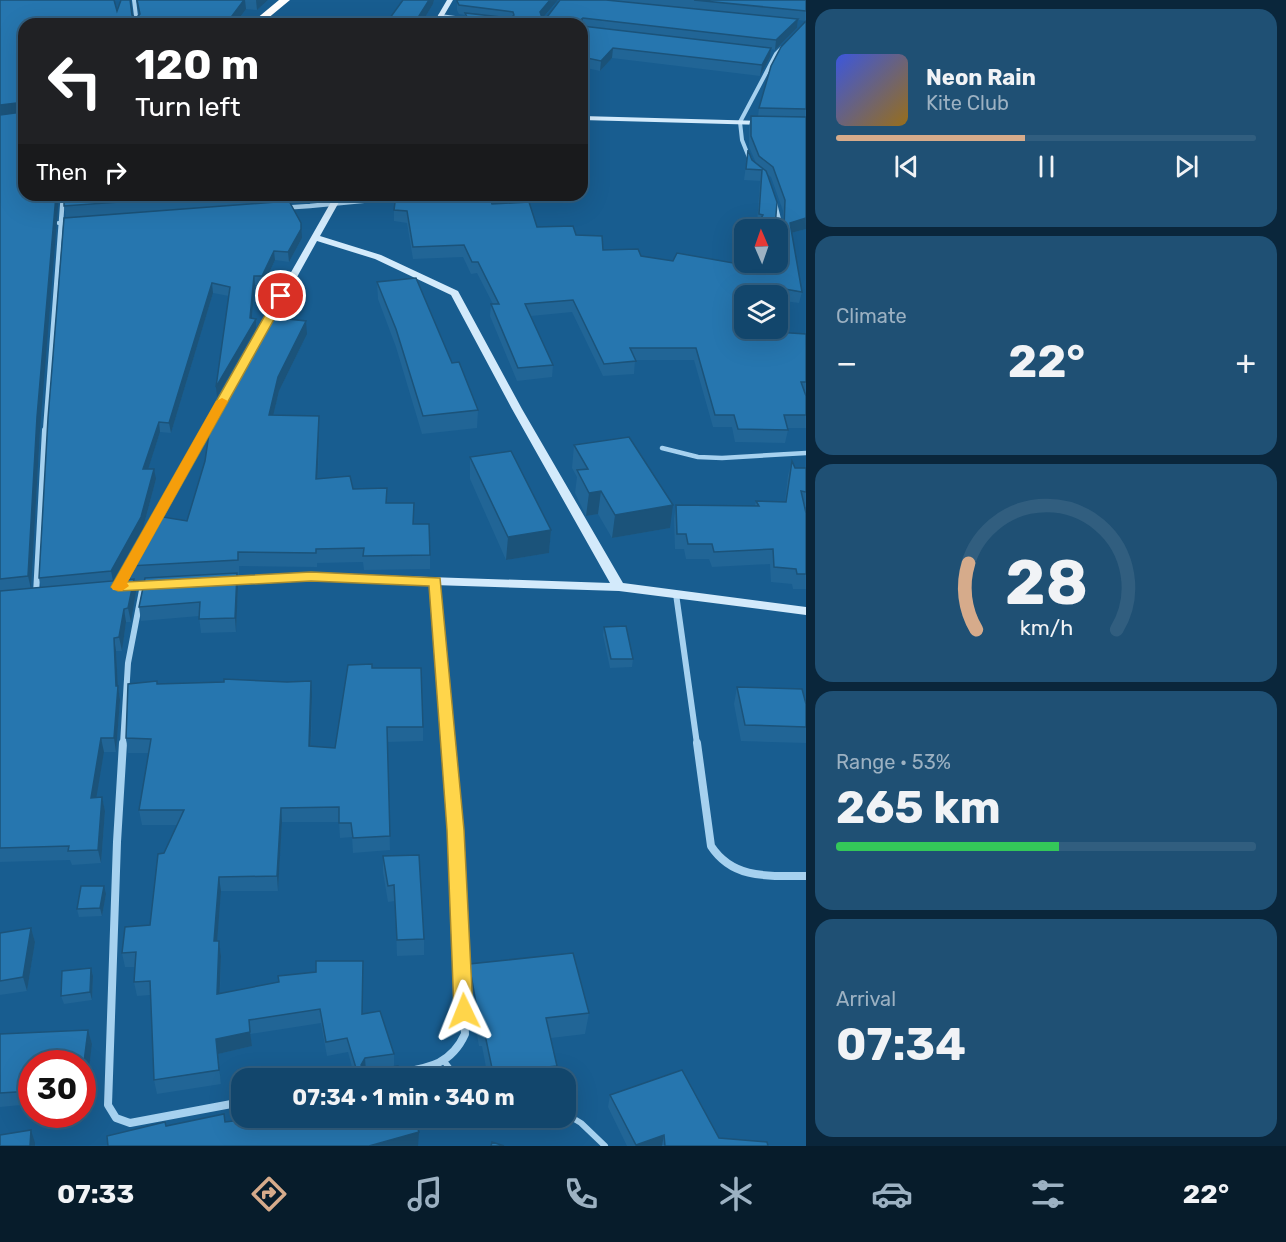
<!DOCTYPE html>
<meta charset="utf-8">
<style>
:root{--surface:#12466c;--page:#1f5074;--text:#f1f3f6;--muted:#9cb1c2;--line:#315e7f;--accent:#d6ab8b}
body{margin:0;font-family:Rubik,sans-serif;background:var(--page);color:var(--text);height:100vh;display:flex;flex-direction:column;font-size:22px;white-space:nowrap}
*{box-sizing:border-box;margin:0}
p{font-size:20px;color:var(--muted)}
.icon{flex:none;width:33px;height:33px;fill:none;stroke:currentColor;stroke-width:2;stroke-linecap:round;stroke-linejoin:round}
.map{position:relative;flex:1;overflow:hidden}
.side{display:flex;flex-direction:column;gap:9px;padding:9px;background:#0a263b;width:480px}
.side>*{flex:none}
.hud{position:absolute;left:18px;top:18px;width:570px;height:183px;border-radius:18px;box-shadow:0 6px 24px #0002,0 0 0 2px var(--line);background:#202124;color:#fff;overflow:hidden}
.needle{width:39px;rotate:358deg}
.tools{position:absolute;left:734px;top:219px;display:grid;gap:12px}
.tools a{display:grid;place-items:center;width:54px;height:54px;border-radius:12px;background:var(--surface);box-shadow:0 6px 24px #0002,0 0 0 2px var(--line);font-size:30px}
.speed{position:absolute;left:18px;top:1050px;display:flex;gap:12px;font-size:30px;font-weight:700;text-align:center}
.speed>*{display:grid;place-content:center;width:78px;height:78px;border-radius:50%;background:var(--surface);box-shadow:0 6px 24px #0002,0 0 0 2px var(--line);line-height:1}
.speed .limit{border:9px solid #d22;background:#fff;color:#111}
.pin{position:absolute;display:grid;place-items:center;width:51px;height:51px;color:#fff;margin:-26px;border:3px solid #fff;border-radius:50%;box-shadow:0 2px 6px #0007}
.me{position:absolute;width:66px;margin:-33px;rotate:358deg;stroke-linejoin:round;filter:drop-shadow(0 0 4px #0008)}
.turn{display:flex;align-items:center;gap:21px;height:126px;padding:0 18px;font-size:27px}
.turn .icon{width:78px;height:78px;stroke-width:2.5}
.turn b{display:block;font-size:42px;line-height:51px}
.then{display:flex;align-items:center;height:57px;padding:0 18px;background:#0003;gap:12px;font-size:22px}
.big{font-size:45px;font-weight:700;line-height:1.1}
.side .tile{flex:1;display:flex;flex-direction:column;justify-content:center;gap:9px;min-width:0;padding:0 21px;border-radius:18px;background:var(--page)}
.side .dial{align-items:center;gap:0}
.dial svg{height:156px;overflow:visible;fill:none;stroke:var(--line);stroke-width:7;stroke-linecap:round;text-anchor:middle}
.dial text{fill:var(--text);stroke:none}
.song{display:flex;align-items:center;gap:18px}
.cover{width:72px;height:72px;border-radius:9px;background:linear-gradient(135deg,hsl(230 70% 55%),hsl(40 70% 35%))}
.played{height:6px;border-radius:3px;background:linear-gradient(90deg,var(--accent) 45%,var(--line) 45%)}
.keys{display:flex;justify-content:space-around;direction:ltr}
.heat{display:flex;justify-content:space-between;align-items:center;font-size:33px;direction:ltr}
.charge{height:9px;border-radius:4px;background:linear-gradient(90deg,#34c759 53%,var(--line) 0)}
.trip{position:absolute;left:231px;top:1068px;width:345px;height:60px;border-radius:18px;background:var(--surface);box-shadow:0 6px 24px #0002,0 0 0 2px var(--line);font-weight:700;line-height:60px;text-align:center}
.menu{display:flex;height:96px;justify-content:space-around;align-items:center;background:#071c2b;color:var(--muted)}
.menu .icon{width:42px;height:42px}
.menu .current{color:var(--accent)}
.menu b{font-size:27px;color:var(--text)}
main{display:flex;flex:1;min-height:0}
.map>svg:first-child{display:block}
.lines{fill:none;stroke-linecap:round;stroke-linejoin:round}
.lane-far1{stroke:#a6d1ef;stroke-width:4.5}
.lane{stroke:#a6d1ef;stroke-width:6}
.street-far3{stroke:#a6d1ef;stroke-width:4}
.street-far2{stroke:#a6d1ef;stroke-width:4.5}
.street-far1{stroke:#a6d1ef;stroke-width:6}
.street{stroke:#a6d1ef;stroke-width:8}
.secondary{fill:#d3eafb;fill-rule:evenodd}
.highway{fill:#fff;fill-rule:evenodd}
.wall{fill:#216596;fill-rule:evenodd}
.shaded-wall{fill:#1b537a}
.building{fill:#2676af;stroke:#1b537a;stroke-width:1.5}
.route{fill:#ffd54a;stroke:#a68a30;stroke-width:1.5}
.slow{fill:#f59e0b}
</style>
<main>
<div class="map">
<svg width="806" height="1146" viewBox="0 0 806 1146">
<rect width="100%" height="100%" fill="#185d90"/>
<g class="lines">
<path class="lane-far1" d="M662,448L698,457L722,458L806,453"/>
<path class="lane" d="M444,1061L457,1078
M566,1114L581,1123L605,1146"/>
<path class="street-far3" d="M134,0L137,24
M440,16L470,20
M750,160L742,140L740,122L776,54L782,48"/>
<path class="street-far2" d="M774,200L780,224L777,238
M59,223L310,206L403,197
M45,432L63,195"/>
<path class="street-far1" d="M436,581L448,744
M36,594L45,430
M676,594L697,744
M123,744L128,663L143,585"/>
<path class="street" d="M123,743L117,842L108,1105L116,1118L130,1123L242,1102
M697,743L711,846C733,880 770,876 806,876
M393,1074C425,1068 450,1067 465,1034L448,743"/>
<path class="secondary" d="M447,0H453L439,24H433Z
M582,116L767,121L771,123L767,125L582,120Z
M335,195H343L320,236L381,255L458,291L522,409L623,583L806,607V615L619,591L311,581L118,591L0,603V595L114,583ZM317,241L375,259L451,295L512,409L610,583L311,573L127,583Z"/>
<path class="highway" d="M279,0H290L261,24H250Z
M24,115V121L0,124V118Z"/>
</g>
<path class="wall" d="M0,0L117,11L132,15L136,18L139,14L137,0H268L257,10L246,9L235,24H24L40,430L31,588L41,587L39,578L66,218L64,206V195H285V202L302,238L289,262L275,260L263,286L255,285L252,318L256,328L217,397L229,296L213,293L171,433L160,432L148,469L156,479L143,528L113,581L131,579L129,566L187,521L307,334L279,391L273,416L319,430L318,479L353,489L387,503L413,524L430,555V569L364,570L363,562L317,563V567L239,566V575H237L238,587L236,632L201,633L199,616L141,621L139,607L144,580H134L136,592L131,622H126L122,651H116L118,687L120,700L116,752H104L96,798L102,797L105,811L101,863L72,865L70,860L0,862Z
M403,0H434L433,4L421,24H387V22Z
M558,0L543,18L547,17L560,0H806V21L798,20L797,28L775,50L771,49L770,57L760,76L612,58L600,71L582,67V24H465V15L459,14L457,10V1Z
M806,21V229L791,233L802,292L799,303L777,300V296H744L776,332L806,334V428H787L788,430L785,443L735,442L732,427H713L694,360H635L634,374L603,376L572,312L531,316L553,365L552,377L517,381L490,316L491,304H493L477,273L471,274L463,257L413,259L407,223L394,221V210L455,199L492,204L537,227L576,235L603,250L673,261L733,263L757,224L760,181L744,180L748,150L752,160L756,163L749,147V127L751,116H758L759,108ZM767,174L771,177L783,211L782,229L779,231L775,228Z
M377,282L452,363L478,410L477,428L422,434L396,347L378,299Z
M574,445L670,528L612,538L598,514L586,516L575,493L577,477L572,468Z
M470,457L551,530L549,553L506,560L470,479Z
M792,461L795,468H806V507H804L806,513V589H793L792,584L771,582L770,564L712,567L709,559H686L684,549H675L674,519L676,505L755,506L756,501L785,502L788,475Z
M604,627L633,659L632,667L610,668L603,635Z
M372,668L423,727V741L387,742L390,850L353,853L352,837L340,838L339,822H282L278,891H221L217,941H219L221,956L220,994L363,975L362,1014L394,1054V1066L402,1078H355L348,1052L327,1056L321,1023L250,1034L252,1046L218,1054L221,1084L157,1094L154,1080L150,995L137,996L134,982L135,967H125L122,953L150,925L164,853L177,825H142L139,810L149,753H128L126,738L157,684L312,695L311,746L335,748Z
M737,687L806,704V743L741,741L734,704Z
M383,856L424,939V955L397,956L395,901L388,902L383,872Z
M106,894L102,916L79,917L77,909Z
M31,928L35,942L27,991L0,995V933Z
M469,964L589,1013L585,1034L551,1038L557,1066L556,1078H488L482,1046H479L468,985Z
M91,968L93,976L92,1000L64,1004L61,996Z
M88,1030L92,1044L85,1101H82V1064H32V1104L0,1107V1034Z
M610,1095L719,1138L768,1146H627L608,1107Z"/>
<path class="shaded-wall" d="M244,0H245L246,9L235,24H226Z
M256,0H268L257,10Z
M429,0H434L433,4L421,24H414Z
M550,0H558L540,21V12Z
M583,18L582,28V24H579V21Z
M798,19L797,28L775,50L776,40Z
M613,48L612,58L600,71L601,61Z
M771,48L770,57L760,76L762,65Z
M24,102V113L0,116V105Z
M56,195H59L40,430L31,589L28,576L37,417Z
M806,218V229L787,234L790,223Z
M301,223L302,238L289,262L288,252Z
M274,251L275,260L263,286L262,276Z
M254,276L255,285L251,327L256,319V328L217,397L216,387L250,318Z
M212,283L213,293L171,433L169,423Z
M306,321L307,334L279,391L270,429L269,415L278,377Z
M319,416V430L317,493L316,479Z
M159,422L160,432L145,479L143,469Z
M154,469L156,479L143,528L113,581L111,571Z
M601,491L598,514L586,516L589,493Z
M673,505L670,528L612,538L615,515Z
M551,530L549,553L506,560L508,537Z
M237,573L238,587L236,632L235,618Z
M134,579L136,592L131,622L128,608Z
M124,609L126,622L122,651L119,637Z
M114,638L116,651L118,687L120,700L116,752L114,738L116,686Z
M311,681L312,695L310,760L309,746Z
M101,738L104,752L94,812L91,798Z
M102,797L105,811L101,863L98,850Z
M281,808L282,822L278,891L277,876Z
M219,877L221,891L216,956L214,941Z
M104,886L106,894L102,916L100,908Z
M31,928L35,942L27,991L23,977Z
M219,941L221,956L219,1009L217,994Z
M91,968L93,976L92,1000L90,992Z
M88,1030L92,1044L85,1101L82,1091V1078Z
M250,1032L252,1046L218,1054L221,1084L216,1039Z
M365,1058L366,1072L361,1065Z
M31,1130L35,1143V1146H30Z
M419,1132L418,1146H369Z
M664,1135L662,1146H636V1145Z"/>
<path class="building" d="M0,0H114L117,11L121,0H130L132,15L136,18L140,14L137,0H244L226,24L203,23L202,24H24V195H56L37,417L28,576L0,579V115L22,112L24,102L0,105Z
M403,0H429L414,24L387,22Z
M457,0H550L540,12L542,18L547,17L560,0H606L798,19L776,40L583,18L579,21L581,24H471L465,13L511,18L514,15L513,12L459,5L457,1Z
M694,0H806V11Z
M806,21V109L759,108L771,66L781,47Z
M582,26L771,48L762,65L613,48L601,61L582,57Z
M751,116L806,117V218L790,223L802,292L757,284L762,296H744V328H775L776,332L806,334V382H801L806,396V415H784L788,430L738,429L734,415H715L696,348H630L636,361L604,364L573,300L525,304L553,365L518,368L491,304H499L478,262H472L464,245L413,247L407,211L394,210L396,195H454L455,199L490,198L492,204L529,202L537,227L573,226L576,235L602,236L603,250L638,249L641,256L673,261L677,253L733,263L744,245V262H777V230H754L763,215L759,214L762,170L746,169L748,150L752,160L766,171L768,176L777,202L775,228L779,231L784,228L785,200L773,167L759,156L751,136Z
M64,195H217L64,206Z
M289,201L301,223V229L288,252L274,251L262,276H254L250,318L256,319L216,387L230,287L212,283L169,423L159,422L143,469H154L141,517L111,571L39,578L48,418L64,218Z
M416,278L452,363L459,362L478,410L423,416L396,329L377,282Z
M269,317L306,321L278,377L269,415L319,416L316,479L350,476L353,489L387,488L386,503H414L413,524H429L430,555L363,556L364,548L316,549V553L238,552V560L129,566L157,516L187,521L205,461L211,420Z
M629,437L673,505L615,515L601,491L589,493L577,470L588,469L574,445Z
M511,451L551,530L508,537L470,457Z
M792,461L795,468H806V492L801,491L806,513V574H797L796,569L774,567L773,549L714,552L712,544H688L686,534H677L676,505L759,506L756,501L786,502Z
M237,573L235,618L199,619L200,602L139,607L145,578Z
M134,579L128,608L124,609L119,637L114,638L116,686H118L114,738H101L91,798L102,797L98,850L68,851L69,846L0,848V591Z
M626,626L633,659H611L604,627Z
M372,664V668H421L423,727H387L390,836L353,838L351,823H339V807L281,808L277,876L219,877L214,941H219L217,994L279,982L278,976L316,972V961H363L362,1014L380,1011L394,1054L365,1058L361,1065L367,1070L398,1066L402,1078H359L347,1038L326,1042L320,1009L249,1020L250,1032L216,1039L219,1070L154,1080L150,981L134,982L136,952L122,953L125,927L150,925L158,854L164,853L184,810H139L151,739L126,738L128,684L157,681V684L224,682V679L287,682L311,681L309,746L335,748L348,665Z
M737,687L802,689L806,704V727L745,725Z
M419,855L424,939L397,940L394,885L388,886L383,856Z
M81,886H104L100,908L77,909Z
M31,928L23,977L0,981V933Z
M573,953L589,1013L546,1018L557,1066L493,1073L483,1025H480L469,964Z
M91,968L90,992L61,996L62,971Z
M88,1030L82,1078V1064H32V1091L0,1093V1034Z
M682,1070L719,1138L767,1142L768,1146H665L664,1135L636,1145L610,1095Z
M224,1114L225,1122L261,1118H414L419,1132L369,1146H108L107,1136L165,1122L166,1126Z
M31,1130L30,1146H0V1135Z
M492,1142L504,1146H491Z"/>
<path class="route" d="M281,292L287,296L127,582L311,572L440,578L464,830L473,1011L470,1017L464,1020L457,1017L454,1011L447,830L429,586L311,581L118,591L111,587L276,296Z"/>
<path class="slow" d="M222,398L228,401L127,583L129,586L122,591L113,590L111,587L216,401Z"/>
</svg>
<div class="tools">
<a><svg class="needle" viewBox="-14 -14 28 28"><path d="M0-13l5 13h-10z" fill="#e53935"/><path d="M0 13l5-13h-10z" fill="#9cb1c2"/></svg></a>
<a><svg class="icon" aria-label="layers" viewBox="0 0 24 24"><path d="M12 4l9 5-9 5-9-5zM3 14l9 5 9-5"/></svg></a>
</div>
<div class="speed"><div class="limit">30</div></div>
<div class="pin" style="left:281px;top:296px;background:#d93025"><svg class="icon" aria-label="arrive" viewBox="0 0 24 24"><path d="M6 21V4h12l-3 4 3 4H6"/></svg></div>
<svg class="me" style="left:464px;top:1011px" viewBox="-20 -20 40 40"><path d="M0-17L14 15 0 8-14 15z" fill="#ffd54a" stroke="#fff" stroke-width="4"/></svg>
<div class="trip">07:34 · 1 min · 340 m</div>
<div class="hud">
<div class="turn"><svg class="icon" aria-label="left" viewBox="0 0 24 24"><path d="M17 20v-9H6M10 6l-5 5 5 5"/></svg><div><b>120 m</b>Turn left</div></div>
<div class="then">Then<svg class="icon" aria-label="right" viewBox="0 0 24 24"><path d="M7 20v-9h11M14 6l5 5-5 5"/></svg></div>
</div>
</div>
<section class="side">
<div class="tile">
<div class="song"><i class="cover"></i><div><b>Neon Rain</b><p>Kite Club</p></div></div>
<div class="played"></div>
<div class="keys"><svg class="icon" aria-label="previous" viewBox="0 0 24 24"><path d="M18 5L8 12l10 7zM5 5v14"/></svg><svg class="icon" aria-label="pause" viewBox="0 0 24 24"><path d="M8 5v14M16 5v14"/></svg><svg class="icon" aria-label="next" viewBox="0 0 24 24"><path d="M6 5l10 7-10 7zM19 5v14"/></svg></div>
</div>
<div class="tile"><p>Climate</p>
<div class="heat"><a>−</a><b class="big">22°</b><a>+</a></div>
</div>
<div class="tile dial"><svg viewBox="0 0 100 80">
<path d="M14 69A42 42 0 1 1 86 69"/>
<path d="M14 69A42 42 0 0 1 10 35" stroke="#d6ab8b"/>
<text x="50" y="56" font-size="32" font-weight="700">28</text>
<text x="50" y="72" font-size="11">km/h</text>
</svg></div>
<div class="tile"><p>Range · 53%</p><b class="big">265 km</b><div class="charge"></div></div>
<div class="tile"><p>Arrival</p><b class="big">07:34</b></div>
</section>
</main>
<nav class="menu">
<b>07:33</b>
<svg class="icon current" aria-label="directions" viewBox="0 0 24 24"><path d="M12 3l9 9-9 9-9-9zM9 14v-3h6M13 9l2 2-2 2"/></svg>
<svg class="icon" aria-label="music" viewBox="0 0 24 24"><path d="M9 18V5l10-2v13"/><circle cx="6" cy="18" r="3"/><circle cx="16" cy="16" r="3"/></svg>
<svg class="icon" aria-label="phone" viewBox="0 0 24 24"><path d="M5 4h4l2 5-3 2q2 4 5 5l2-3 5 2v4C11 20 4 13 5 4z"/></svg>
<svg class="icon" aria-label="climate" viewBox="0 0 24 24"><path d="M12 3v18M4 7l16 10M4 17L20 7"/></svg>
<svg class="icon" aria-label="car" viewBox="0 0 24 24"><path d="M5 17H2v-5l4-1 3-4h7l3 4 3 1v5h-3M9 17h6M6 11h13"/><circle cx="7" cy="17" r="2"/><circle cx="17" cy="17" r="2"/></svg>
<svg class="icon" aria-label="filters" viewBox="0 0 24 24"><path d="M4 7h16M4 17h16"/><circle cx="9" cy="7" r="2"/><circle cx="15" cy="17" r="2"/></svg>
<b>22°</b>
</nav>
